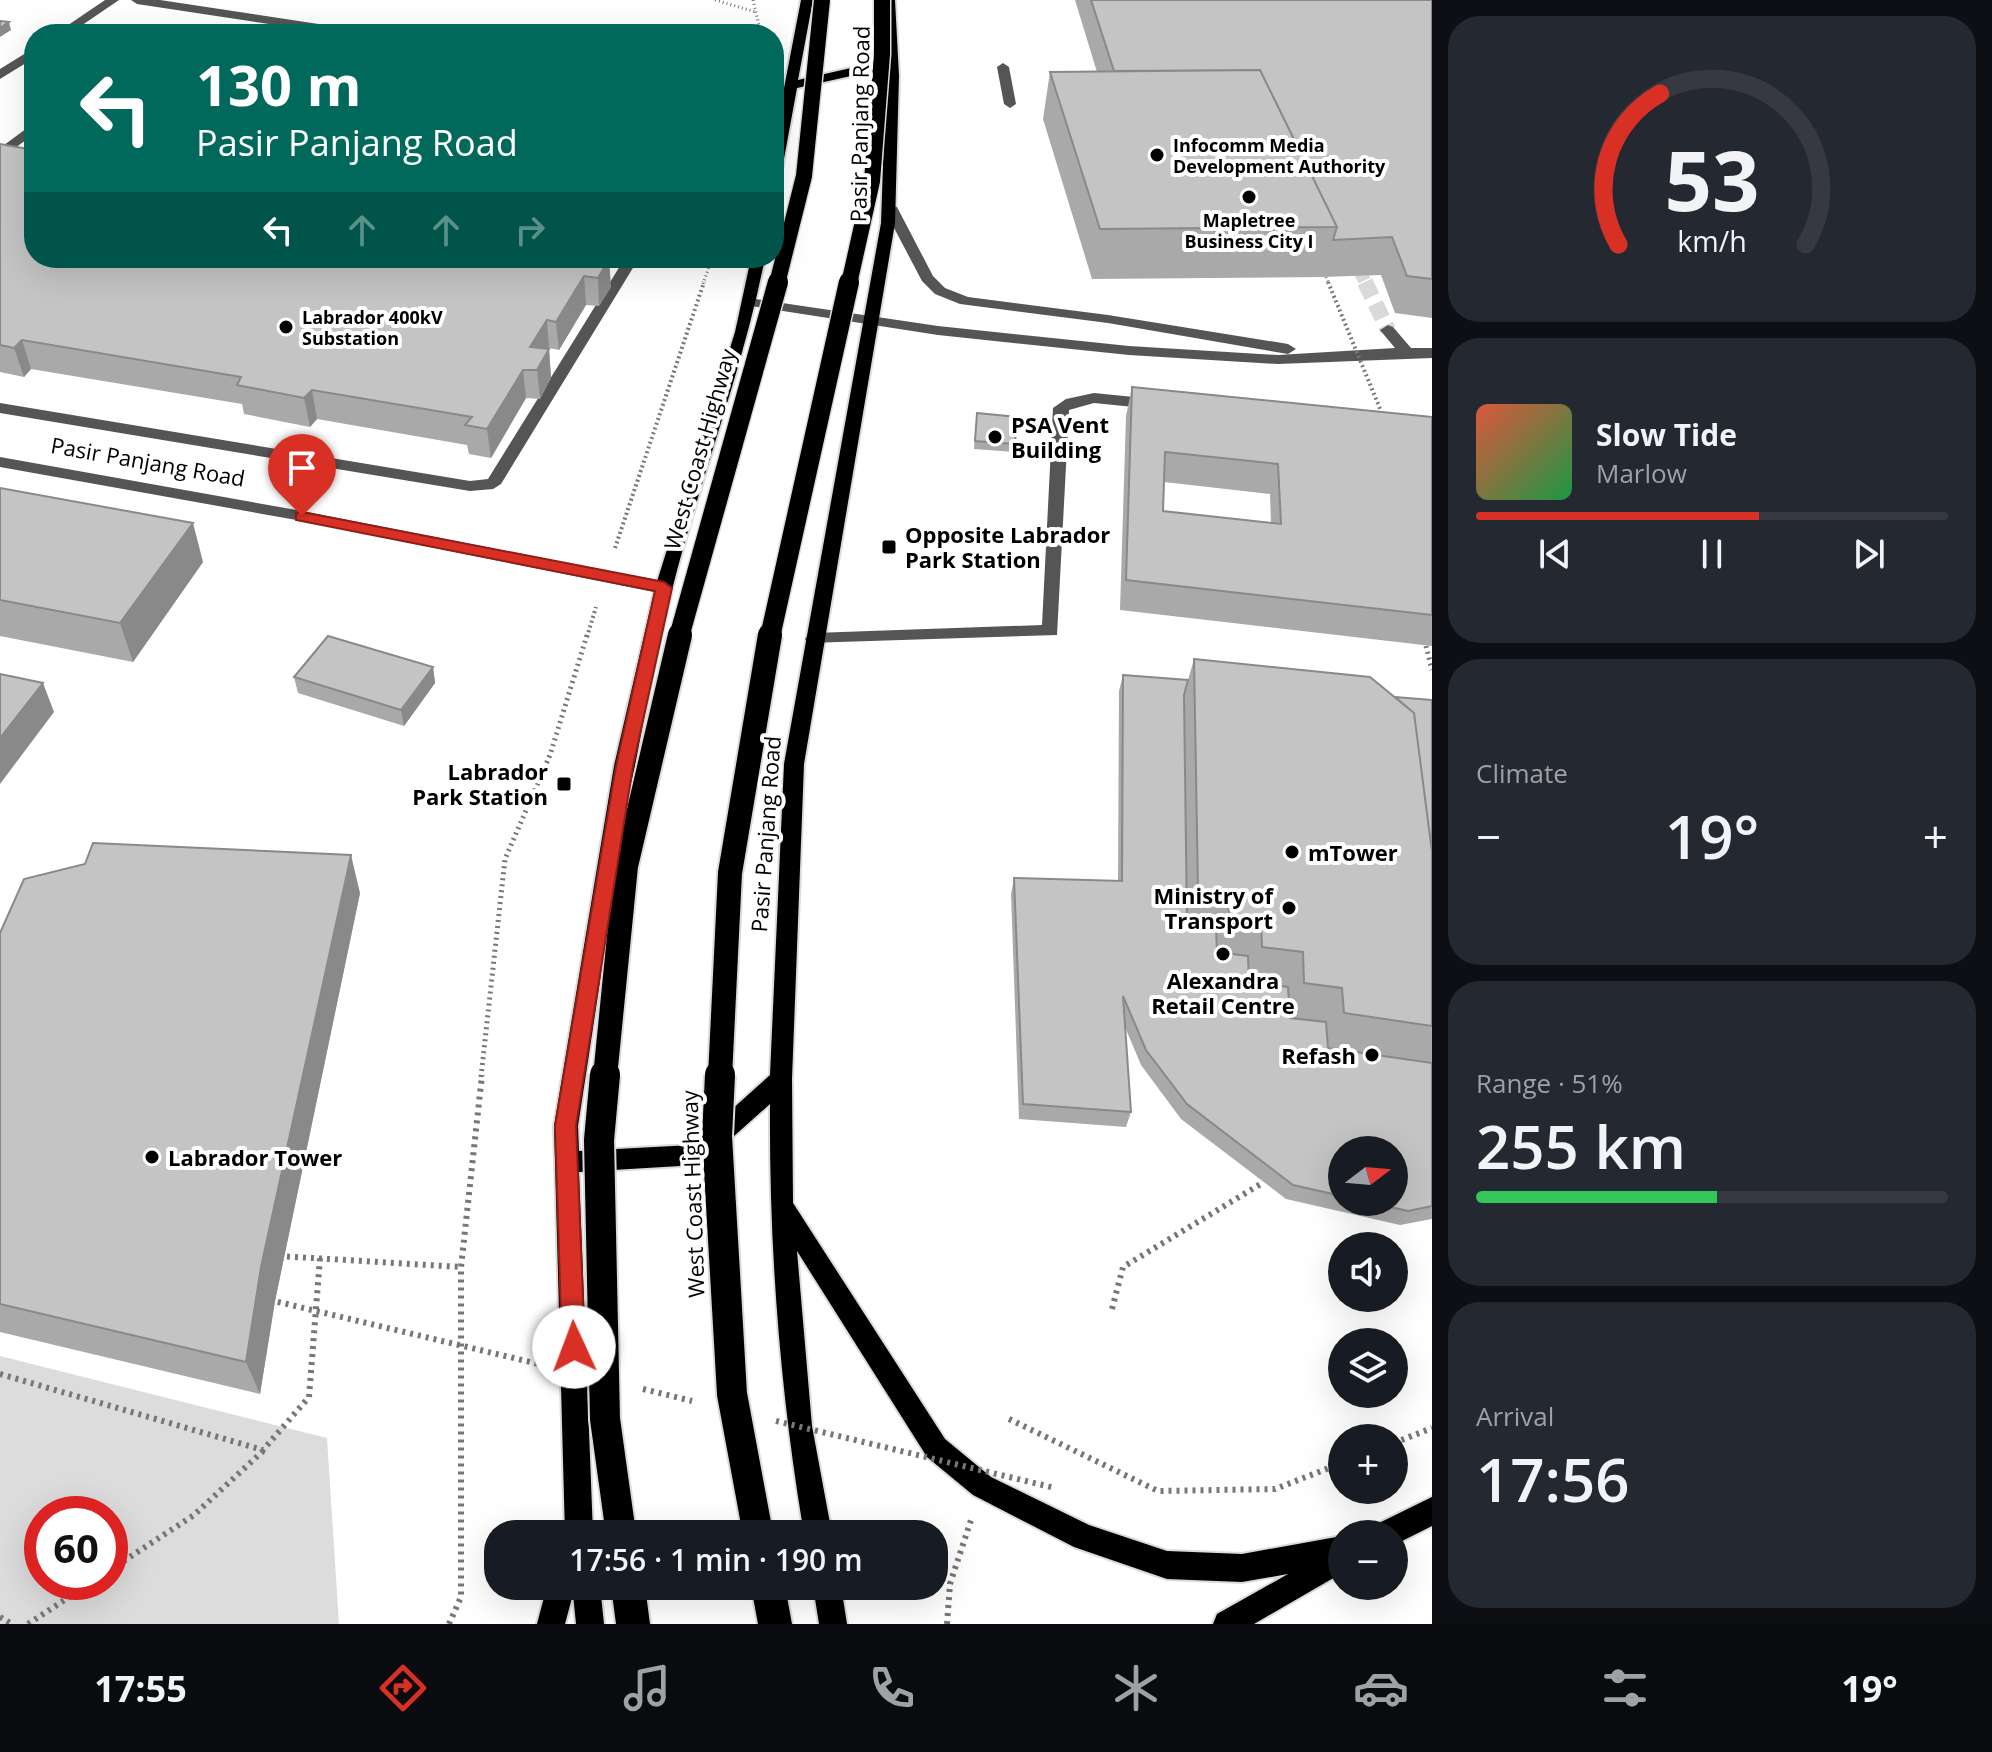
<!DOCTYPE html>
<meta charset="utf-8">
<style>
:root{--surface:#171b24;--page:#242831;--text:#f1f3f6;--muted:#9ea1a6;--line:#363941;--accent:#d93025}
body{margin:0;font-family:"Open Sans",sans-serif;background:var(--page);color:var(--text);height:100vh;display:flex;flex-direction:column;font-size:30px;white-space:nowrap}
*{box-sizing:border-box;margin:0}
p{font-size:26px;color:var(--muted)}
.icon{flex:none;width:44px;height:44px;fill:none;stroke:currentColor;stroke-width:2;stroke-linecap:round;stroke-linejoin:round}
.map{position:relative;flex:1;overflow:hidden}
.drawer{display:flex;flex-direction:column;gap:16px;padding:16px;background:#0d0f14;width:560px}
.drawer>*{flex:none}
.top-card{position:absolute;left:24px;top:24px;width:760px;height:244px;border-radius:32px;box-shadow:0 8px 32px #0002;background:#00695c;color:#fff;overflow:hidden}
.needle{width:52px;rotate:74deg}
.tools{position:absolute;left:1328px;top:1136px;display:grid;gap:16px}
.tools a{display:grid;place-items:center;width:80px;height:80px;border-radius:50%;background:var(--surface);box-shadow:0 8px 32px #0002;font-size:40px}
.speed{position:absolute;left:24px;top:1496px;display:flex;gap:16px;font-size:40px;font-weight:700;text-align:center}
.speed>*{display:grid;place-content:center;width:104px;height:104px;border-radius:50%;background:var(--surface);box-shadow:0 8px 32px #0002;line-height:1}
.speed .limit{border:12px solid #d22;background:#fff;color:#111}
.pin{position:absolute;display:grid;place-items:center;width:68px;height:68px;color:#fff;margin:-82px -34px;border-radius:50% 50% 50% 0;rotate:-45deg;box-shadow:0 0 8px #0007}
.pin .icon{rotate:45deg}
.me{position:absolute;width:88px;margin:-44px;rotate:358deg;stroke-linejoin:round;filter:drop-shadow(0 0 6px #0008)}
.turn{display:flex;align-items:center;gap:28px;height:168px;padding:0 40px;font-size:36px}
.turn .icon{width:104px;height:104px;stroke-width:2.5}
.turn b{display:block;font-size:56px;line-height:68px}
.lanes{display:flex;align-items:center;height:76px;padding:0 40px;background:#0003;justify-content:center;gap:40px;direction:ltr}
.lanes .off{opacity:.35}
.big{font-size:60px;font-weight:600;line-height:1.1}
.drawer .widget{flex:1;display:flex;flex-direction:column;justify-content:center;gap:12px;min-width:0;padding:0 28px;border-radius:32px;background:var(--page)}
.drawer .dial{align-items:center;gap:0}
.dial svg{height:208px;overflow:visible;fill:none;stroke:var(--line);stroke-width:7;stroke-linecap:round;text-anchor:middle}
.dial text{fill:var(--text);stroke:none}
.song{display:flex;align-items:center;gap:24px}
.cover{width:96px;height:96px;border-radius:12px;background:linear-gradient(135deg,hsl(10 70% 55%),hsl(140 70% 35%))}
.played{height:8px;border-radius:4px;background:linear-gradient(90deg,var(--accent) 60%,var(--line) 60%)}
.keys{display:flex;justify-content:space-around;direction:ltr}
.heat{display:flex;justify-content:space-between;align-items:center;font-size:44px;direction:ltr}
.charge{height:12px;border-radius:6px;background:linear-gradient(90deg,#34c759 51%,var(--line) 0)}
.trip{position:absolute;left:484px;top:1520px;width:464px;height:80px;border-radius:32px;background:var(--surface);box-shadow:0 8px 32px #0002;font-weight:600;line-height:80px;text-align:center}
.tab-bar{display:flex;height:128px;justify-content:space-around;align-items:center;background:#090b0e;color:var(--muted)}
.tab-bar .icon{width:56px;height:56px}
.tab-bar .selected{color:var(--accent)}
.tab-bar b{font-size:36px;color:var(--text)}
main{display:flex;flex:1;min-height:0}
.map>svg:first-child{display:block}
.green{fill:#dcdcdc;fill-rule:evenodd}
.lines{fill:none;stroke-linecap:round;stroke-linejoin:round}
.minor-tunnel-far1{stroke:#d9d9d9;stroke-width:13;stroke-dasharray:13 7;stroke-linecap:butt}
.minor-tunnel{stroke:#d9d9d9;stroke-width:16;stroke-dasharray:16 8;stroke-linecap:butt}
.major-casing{stroke:#dbdbdb;stroke-width:4}
.highway-casing{stroke:#dbdbdb;stroke-width:4}
.path-far3{stroke:#777;stroke-width:3;stroke-dasharray:1 3;stroke-linecap:butt}
.path-far2{stroke:#777;stroke-width:4;stroke-dasharray:2 3;stroke-linecap:butt}
.path-far1{stroke:#777;stroke-width:5;stroke-dasharray:2 4;stroke-linecap:butt}
.path{stroke:#777;stroke-width:6;stroke-dasharray:3 5;stroke-linecap:butt}
.minor{fill:#555;fill-rule:evenodd}
.major{fill:#000;fill-rule:evenodd}
.highway{fill:#000;fill-rule:evenodd}
.highway-bridge-far3-casing{stroke:#dbdbdb;stroke-width:19;stroke-linecap:butt}
.highway-bridge-far2-casing{stroke:#dbdbdb;stroke-width:23;stroke-linecap:butt}
.highway-bridge-far1-casing{stroke:#dbdbdb;stroke-width:28;stroke-linecap:butt}
.highway-bridge-casing{stroke:#dbdbdb;stroke-width:34;stroke-linecap:butt}
.path-bridge-far2{stroke:#777;stroke-width:3;stroke-dasharray:1 3;stroke-linecap:butt}
.path-bridge-far1{stroke:#777;stroke-width:4;stroke-dasharray:2 3;stroke-linecap:butt}
.path-bridge{stroke:#777;stroke-width:6;stroke-dasharray:3 5;stroke-linecap:butt}
.highway-bridge-far3{stroke:#000;stroke-width:16}
.highway-bridge-far2{stroke:#000;stroke-width:20}
.highway-bridge-far1{stroke:#000;stroke-width:24}
.highway-bridge{stroke:#000;stroke-width:30}
.wall{fill:#a9a9a9;fill-rule:evenodd}
.shaded-wall{fill:#898989}
.building{fill:#c4c4c4;stroke:#898989;stroke-width:2;fill-rule:evenodd}
.route{fill:#d93025;stroke:#8d1f18;stroke-width:2}
.poi-dot{fill:#000;stroke:#fff;stroke-width:3}
.labels{text-anchor:middle;dominant-baseline:central;stroke-width:8;stroke-linejoin:round;paint-order:stroke}
.far-poi-label{font-size:18px;font-weight:bold;fill:#000;stroke:#fff;text-anchor:start}
.street-label{font-size:22px;fill:#000;stroke:#fff}
.poi-label{font-size:22px;font-weight:bold;fill:#000;stroke:#fff;text-anchor:start}
</style>
<main>
<div class="map">
<svg width="1432" height="1624" viewBox="0 0 1432 1624">
<rect width="100%" height="100%" fill="#fff"/>
<path class="green" d="M0,1356L327,1438L339,1624H0ZM42,1514H110V1582H42Z"/>
<g class="lines">
<path class="minor-tunnel-far1" d="M1350,251L1366,284"/>
<path class="minor-tunnel" d="M1365,282L1388,330"/>
<defs>
<path id="major" d="M801,0H813L798,80L851,68L886,72L883,0H895L899,76L895,223L804,764L792,1079L793,1203L945,1439L991,1477L1089,1525L1167,1551L1242,1554L1342,1536V1573L1254,1624H1213L1217,1614L1288,1574L1242,1582L1167,1579L1074,1547L973,1495L927,1457L797,1251L812,1426L832,1534H804C780,1391 769,1249 770,1104L705,1162L697,1165L579,1172L593,1534H565L554,1126L614,766L655,588L735,332L751,258H765C742,373 700,478 672,590C629,766 606,947 578,1126L579,1151L692,1145L770,1075L784,764L881,223L886,79L851,76L797,88L781,175L774,179V140Z
M1432,1497V1526L1394,1545V1534H1373L1377,1524Z
M547,1586H600L604,1624H576L573,1594L565,1624H537Z
M813,1586H841L847,1624H819Z"/>
<path id="highway" d="M611,1586H645L650,1624H616Z
M751,1586H785L792,1624H758Z"/>
</defs>
<use href="#major" class="major-casing"/>
<use href="#highway" class="highway-casing"/>
<path class="path-far3" d="M715,0L756,12
M753,0L761,34
M703,284L712,258"/>
<path class="path-far2" d="M615,548L704,282
M587,637L596,607"/>
<path class="path-far1" d="M1426,646L1432,670
M481,1077L505,859L550,755L587,635"/>
<path class="path" d="M279,1256L461,1267
M1112,1309L1123,1267L1264,1182
M0,1374L263,1450L309,1397L320,1258
M1009,1419L1158,1491L1275,1489L1342,1463
M1394,1443L1432,1428
M110,1570L194,1515L263,1451
M0,1617L12,1624
M28,1624L92,1582
M449,1624L461,1597V1267L482,1075
M947,1624L950,1584L971,1520"/>
<path class="minor" d="M105,0H119L69,34H55Z
M131,0H160L358,30L364,34H335L137,4Z
M34,48V58L0,79V69Z
M1003,63L1009,67L1016,104L1010,108L1004,104L997,67Z
M34,123V134L0,159V148Z
M885,204L897,207L933,276L945,288L968,297L1108,315L1288,344L1296,349L1288,354L1108,323L960,304L935,294L922,281L883,207Z
M625,258H639L501,484L493,489L470,491L0,413V403L470,481L488,479Z
M749,298L938,326L1129,346L1278,355L1395,348L1380,330L1388,325L1393,327L1411,348H1432V358L1278,364L1129,355L938,335L744,305L742,302Z
M1094,393L1154,399L1162,404L1154,409L1094,403L1069,410L1057,635L808,643L805,639L808,635L814,633L1042,625L1053,408L1066,399Z
M0,457L302,511L664,582L673,588L664,594L302,521L0,467Z"/>
<use href="#major" class="major"/>
<use href="#highway" class="highway"/>
<defs>
<path id="highway-bridge-far3" d="M777,284L804,176L822,0
M849,284L872,181L882,54V0"/>
<path id="highway-bridge-far2" d="M679,637L778,282
M770,637L849,282"/>
<path id="highway-bridge-far1" d="M605,1077L626,866L680,635
M720,1077L730,873L770,635"/>
<path id="highway-bridge" d="M605,1075L599,1140L605,1419L621,1534
M720,1075L717,1136L732,1394L758,1534"/>
</defs>
<use href="#highway-bridge-far3" class="highway-bridge-far3-casing"/>
<use href="#highway-bridge-far2" class="highway-bridge-far2-casing"/>
<use href="#highway-bridge-far1" class="highway-bridge-far1-casing"/>
<use href="#highway-bridge" class="highway-bridge-casing"/>
<path class="path-bridge-far2" d="M1326,277L1329,284"/>
<path class="path-bridge-far1" d="M1328,282L1383,416"/>
<path class="path-bridge" d="M270,1300L564,1370
M643,1389L692,1401
M776,1421L1055,1488"/>
<use href="#highway-bridge-far3" class="highway-bridge-far3"/>
<use href="#highway-bridge-far2" class="highway-bridge-far2"/>
<use href="#highway-bridge-far1" class="highway-bridge-far1"/>
<use href="#highway-bridge" class="highway-bridge"/>
</g>
<path class="wall" d="M1075,0H1432V318L1395,313L1381,275L1322,277L1092,279L1043,119L1050,72H1097Z
M0,144L34,258H604L611,287L599,306L586,305L559,350L549,348L551,378L540,399L526,398L491,458L469,454L467,445L317,419L310,427L244,414L242,404L31,369L24,377L0,372Z
M1132,387L1432,417V646L1120,610L1126,416ZM1164,482L1270,494L1271,523L1163,511Z
M976,421L1015,444L1014,452L974,449Z
M0,488L203,562L133,662L0,636Z
M1194,659L1395,697L1432,700V1219L1400,1225L1286,1199L1181,1119L1141,1065L1125,1027L1131,1112L1126,1127L1019,1119L1011,894L1014,878L1118,881L1119,691L1123,675L1188,680ZM1342,1150L1394,1202H1342Z
M433,667L435,683L404,726L298,693L294,677Z
M360,893L275,1301L260,1394L0,1332V933Z"/>
<path class="shaded-wall" d="M9,22L11,30L0,37V28Z
M609,259L611,287L599,306L598,278Z
M584,276L586,305L559,350L556,322Z
M547,320L549,348L536,370L530,347Z
M22,340L31,369L24,377L14,348Z
M549,349L551,378L540,399L537,370Z
M523,370L526,398L491,458L487,429Z
M312,390L317,419L310,427L304,398Z
M193,523L203,562L133,662L120,623Z
M433,667L435,683L404,726L401,710Z
M43,683L54,712L0,784V738Z
M351,855L360,893L275,1301L260,1394L246,1362L261,1267Z"/>
<path class="building" d="M1091,0H1432V279L1407,276L1392,237L1333,240L1337,227L1260,70L1114,71Z
M0,21L9,22L0,28Z
M1260,70L1337,227L1100,229L1050,72Z
M0,144L34,150V258L609,259L598,278L584,276L556,322L547,320L530,347L549,349L537,370H523L487,429L465,425L472,417L312,390L304,398L237,385L241,377L22,340L14,348L0,345Z
M1132,387L1432,417V615L1126,580ZM1165,452L1278,464L1281,524L1163,511Z
M977,413L1017,417L1015,444L975,441Z
M0,488L193,523L120,623L0,600Z
M328,636L433,667L401,710L294,677Z
M1194,659L1370,677L1414,713L1432,852V1026L1344,1013L1342,988L1304,983L1303,952L1262,947L1261,920L1229,916L1228,892L1198,888Z
M0,674L43,683L0,738Z
M1123,675L1188,680L1184,695L1187,924L1216,928L1217,952L1248,956L1249,982L1288,987L1290,1018L1326,1022L1328,1048L1432,1063V1206L1408,1211L1369,1202H1394V1150H1342V1196L1293,1185L1187,1104L1146,1050L1123,996L1131,1112L1023,1104L1014,878L1122,881Z
M1395,697L1432,700V852L1414,713Z
M93,843L351,855L261,1267L246,1362L0,1304V933L24,879L85,864Z"/>
<path class="route" d="M302,512L664,582L672,588L633,766L576,1126L585,1347L582,1355L574,1358L565,1355L562,1347L555,1126L616,766L655,591L296,520V513Z"/>
<g class="poi-dot">
<circle cx="1157" cy="155" r="8"/>
<circle cx="1249" cy="197" r="8"/>
<circle cx="286" cy="327" r="8"/>
<circle cx="995" cy="437" r="8"/>
<rect x="881" y="539" width="16" height="16" rx="4"/>
<rect x="556" y="776" width="16" height="16" rx="4"/>
<circle cx="1292" cy="852" r="8"/>
<circle cx="1289" cy="908" r="8"/>
<circle cx="1223" cy="954" r="8"/>
<circle cx="1372" cy="1055" r="8"/>
<circle cx="152" cy="1157" r="8"/>
</g>
<g class="labels">
<g class="far-poi-label">
<text x="1173" y="145">Infocomm Media<tspan x="1173" dy="21">Development Authority</tspan></text>
<text x="1249" y="220" text-anchor="middle">Mapletree<tspan x="1249" dy="21">Business City I</tspan></text>
<text x="302" y="317">Labrador 400kV<tspan x="302" dy="21">Substation</tspan></text>
</g>
<g class="street-label">
<text transform="translate(859 124) rotate(-89)">Pasir Panjang Road</text>
<text transform="translate(699 449) rotate(-74)">West Coast Highway</text>
<text transform="translate(148 461) rotate(10)">Pasir Panjang Road</text>
<text transform="translate(765 834) rotate(-86)">Pasir Panjang Road</text>
<text transform="translate(692 1194) rotate(-92)">West Coast Highway</text>
</g>
<g class="poi-label">
<text x="1011" y="424">PSA Vent<tspan x="1011" dy="25">Building</tspan></text>
<text x="905" y="534">Opposite Labrador<tspan x="905" dy="25">Park Station</tspan></text>
<text x="548" y="771" text-anchor="end">Labrador<tspan x="548" dy="25">Park Station</tspan></text>
<text x="1308" y="852">mTower</text>
<text x="1273" y="895" text-anchor="end">Ministry of<tspan x="1273" dy="25">Transport</tspan></text>
<text x="1223" y="980" text-anchor="middle">Alexandra<tspan x="1223" dy="25">Retail Centre</tspan></text>
<text x="1356" y="1055" text-anchor="end">Refash</text>
<text x="168" y="1157">Labrador Tower</text>
</g>
</g>
</svg>
<div class="tools">
<a><svg class="needle" viewBox="-14 -14 28 28"><path d="M0-13l5 13h-10z" fill="#e53935"/><path d="M0 13l5-13h-10z" fill="#9ea1a6"/></svg></a>
<a><svg class="icon" aria-label="sound" viewBox="0 0 24 24"><path d="M4 9h4l5-4v14l-5-4H4zM17 9q2 3 0 6"/></svg></a>
<a><svg class="icon" aria-label="layers" viewBox="0 0 24 24"><path d="M12 4l9 5-9 5-9-5zM3 14l9 5 9-5"/></svg></a>
<a>+</a>
<a>−</a>
</div>
<div class="speed"><div class="limit">60</div></div>
<div class="pin" style="left:302px;top:516px;background:#d93025"><svg class="icon" aria-label="arrive" viewBox="0 0 24 24"><path d="M6 21V4h12l-3 4 3 4H6"/></svg></div>
<svg class="me" style="left:574px;top:1347px" viewBox="-20 -20 40 40"><circle r="19" fill="#fff"/><path d="M0-13L10 11 0 6-10 11z" fill="#d93025"/></svg>
<div class="trip">17:56 · 1 min · 190 m</div>
<div class="top-card">
<div class="turn"><svg class="icon" aria-label="left" viewBox="0 0 24 24"><path d="M17 20v-9H6M10 6l-5 5 5 5"/></svg><div><b>130 m</b>Pasir Panjang Road</div></div>
<div class="lanes"><svg class="icon" aria-label="left" viewBox="0 0 24 24"><path d="M17 20v-9H6M10 6l-5 5 5 5"/></svg><svg class="icon off" aria-label="ahead" viewBox="0 0 24 24"><path d="M12 20V5M6 11l6-6 6 6"/></svg><svg class="icon off" aria-label="ahead" viewBox="0 0 24 24"><path d="M12 20V5M6 11l6-6 6 6"/></svg><svg class="icon off" aria-label="right" viewBox="0 0 24 24"><path d="M7 20v-9h11M14 6l5 5-5 5"/></svg></div>
</div>
</div>
<section class="drawer">
<div class="widget dial"><svg viewBox="0 0 100 80">
<path d="M14 69A42 42 0 1 1 86 69"/>
<path d="M14 69A42 42 0 0 1 30 11" stroke="#d93025"/>
<text x="50" y="56" font-size="32" font-weight="700">53</text>
<text x="50" y="72" font-size="11">km/h</text>
</svg></div>
<div class="widget">
<div class="song"><i class="cover"></i><div><b>Slow Tide</b><p>Marlow</p></div></div>
<div class="played"></div>
<div class="keys"><svg class="icon" aria-label="previous" viewBox="0 0 24 24"><path d="M18 5L8 12l10 7zM5 5v14"/></svg><svg class="icon" aria-label="pause" viewBox="0 0 24 24"><path d="M8 5v14M16 5v14"/></svg><svg class="icon" aria-label="next" viewBox="0 0 24 24"><path d="M6 5l10 7-10 7zM19 5v14"/></svg></div>
</div>
<div class="widget"><p>Climate</p>
<div class="heat"><a>−</a><b class="big">19°</b><a>+</a></div>
</div>
<div class="widget"><p>Range · 51%</p><b class="big">255 km</b><div class="charge"></div></div>
<div class="widget"><p>Arrival</p><b class="big">17:56</b></div>
</section>
</main>
<nav class="tab-bar">
<b>17:55</b>
<svg class="icon selected" aria-label="directions" viewBox="0 0 24 24"><path d="M12 3l9 9-9 9-9-9zM9 14v-3h6M13 9l2 2-2 2"/></svg>
<svg class="icon" aria-label="music" viewBox="0 0 24 24"><path d="M9 18V5l10-2v13"/><circle cx="6" cy="18" r="3"/><circle cx="16" cy="16" r="3"/></svg>
<svg class="icon" aria-label="phone" viewBox="0 0 24 24"><path d="M5 4h4l2 5-3 2q2 4 5 5l2-3 5 2v4C11 20 4 13 5 4z"/></svg>
<svg class="icon" aria-label="climate" viewBox="0 0 24 24"><path d="M12 3v18M4 7l16 10M4 17L20 7"/></svg>
<svg class="icon" aria-label="car" viewBox="0 0 24 24"><path d="M5 17H2v-5l4-1 3-4h7l3 4 3 1v5h-3M9 17h6M6 11h13"/><circle cx="7" cy="17" r="2"/><circle cx="17" cy="17" r="2"/></svg>
<svg class="icon" aria-label="filters" viewBox="0 0 24 24"><path d="M4 7h16M4 17h16"/><circle cx="9" cy="7" r="2"/><circle cx="15" cy="17" r="2"/></svg>
<b>19°</b>
</nav>
